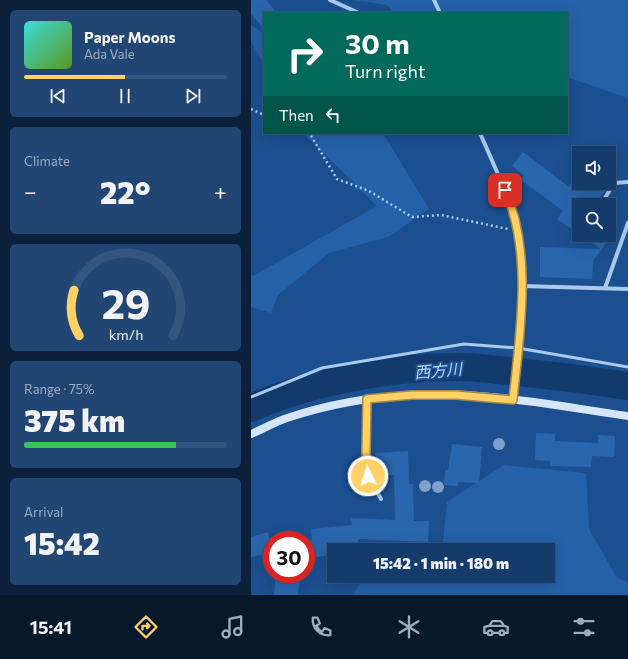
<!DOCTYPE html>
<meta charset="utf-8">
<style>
:root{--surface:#143b6b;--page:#214673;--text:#f1f3f6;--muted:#9dadc1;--line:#33557e;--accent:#ffd166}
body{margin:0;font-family:Commissioner,"Noto Sans JP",sans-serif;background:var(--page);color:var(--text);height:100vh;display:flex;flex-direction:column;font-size:15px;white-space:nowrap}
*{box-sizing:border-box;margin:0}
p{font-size:13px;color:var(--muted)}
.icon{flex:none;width:22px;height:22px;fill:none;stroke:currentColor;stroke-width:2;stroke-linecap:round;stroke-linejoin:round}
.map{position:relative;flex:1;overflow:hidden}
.side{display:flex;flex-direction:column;gap:10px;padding:10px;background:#0b203b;width:251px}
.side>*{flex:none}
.top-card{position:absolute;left:12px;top:12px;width:305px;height:122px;border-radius:0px;box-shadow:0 4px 16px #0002,0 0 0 1px var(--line);background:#00695c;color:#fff;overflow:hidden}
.controls{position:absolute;left:321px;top:146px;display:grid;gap:8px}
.controls a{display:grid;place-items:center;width:44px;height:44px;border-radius:0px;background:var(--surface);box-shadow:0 4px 16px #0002,0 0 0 1px var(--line);font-size:20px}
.speed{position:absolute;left:12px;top:531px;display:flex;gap:8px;font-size:20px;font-weight:700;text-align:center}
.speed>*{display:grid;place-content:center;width:52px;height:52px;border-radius:50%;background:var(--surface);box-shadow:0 4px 16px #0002,0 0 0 1px var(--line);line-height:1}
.speed .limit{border:6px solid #d22;background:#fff;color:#111}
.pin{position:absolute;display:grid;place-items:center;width:34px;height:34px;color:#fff;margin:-17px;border-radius:8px;box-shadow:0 2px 6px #0006}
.me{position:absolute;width:44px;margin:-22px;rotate:355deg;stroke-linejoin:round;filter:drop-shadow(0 0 3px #0008)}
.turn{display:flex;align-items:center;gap:14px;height:84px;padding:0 16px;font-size:18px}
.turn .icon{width:52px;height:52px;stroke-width:2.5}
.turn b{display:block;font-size:28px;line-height:34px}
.then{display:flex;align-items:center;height:38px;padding:0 16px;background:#0003;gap:8px;font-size:15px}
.big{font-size:30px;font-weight:800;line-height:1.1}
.side .widget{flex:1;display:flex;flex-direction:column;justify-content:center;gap:6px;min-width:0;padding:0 14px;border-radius:6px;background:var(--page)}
.side .dial{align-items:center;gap:0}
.dial svg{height:104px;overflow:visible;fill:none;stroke:var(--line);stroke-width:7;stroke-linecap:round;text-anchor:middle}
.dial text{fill:var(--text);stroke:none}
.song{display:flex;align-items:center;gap:12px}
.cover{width:48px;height:48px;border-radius:6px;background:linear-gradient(135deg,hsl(180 70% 55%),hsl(90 70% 35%))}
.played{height:4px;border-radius:2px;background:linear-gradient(90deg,var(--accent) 50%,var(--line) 50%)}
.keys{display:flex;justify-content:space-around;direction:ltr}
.heat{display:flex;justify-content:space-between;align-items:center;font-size:22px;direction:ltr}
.charge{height:6px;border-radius:3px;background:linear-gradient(90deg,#34c759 75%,var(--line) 0)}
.trip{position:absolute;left:76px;top:543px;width:228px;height:40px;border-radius:0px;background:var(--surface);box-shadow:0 4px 16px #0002,0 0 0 1px var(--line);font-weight:800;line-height:40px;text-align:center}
.menu{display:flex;height:64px;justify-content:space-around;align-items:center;background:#08182b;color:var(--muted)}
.menu .icon{width:28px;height:28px}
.menu .selected{color:var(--accent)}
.menu b{font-size:18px;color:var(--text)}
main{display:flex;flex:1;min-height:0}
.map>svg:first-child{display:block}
.green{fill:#2461a8}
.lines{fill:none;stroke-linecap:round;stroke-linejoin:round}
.river{stroke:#123a6d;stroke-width:28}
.building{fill:#2a66ad}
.path{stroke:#a9c9ee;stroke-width:2.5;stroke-dasharray:2 3;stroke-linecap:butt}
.lane{stroke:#a9c9ee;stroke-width:3}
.street{stroke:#a9c9ee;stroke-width:4}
.secondary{stroke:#d6e6fa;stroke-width:8}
.tree{fill:#7ea0ca}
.route-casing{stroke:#a68842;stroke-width:10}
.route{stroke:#ffd166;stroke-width:7}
.labels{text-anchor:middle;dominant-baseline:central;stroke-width:4;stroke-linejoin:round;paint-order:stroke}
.water-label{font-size:16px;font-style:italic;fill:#b5d3f5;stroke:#1b4f8f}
</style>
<main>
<section class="side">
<div class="widget">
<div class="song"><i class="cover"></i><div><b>Paper Moons</b><p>Ada Vale</p></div></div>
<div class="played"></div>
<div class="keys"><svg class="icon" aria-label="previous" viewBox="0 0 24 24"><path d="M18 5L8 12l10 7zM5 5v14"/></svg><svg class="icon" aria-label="pause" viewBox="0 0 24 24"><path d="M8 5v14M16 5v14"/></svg><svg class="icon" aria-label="next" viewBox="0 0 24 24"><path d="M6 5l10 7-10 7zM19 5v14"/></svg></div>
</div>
<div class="widget"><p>Climate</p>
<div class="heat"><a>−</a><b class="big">22°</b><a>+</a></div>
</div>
<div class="widget dial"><svg viewBox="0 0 100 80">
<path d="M14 69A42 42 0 1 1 86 69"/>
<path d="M14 69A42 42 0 0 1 10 34" stroke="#ffd166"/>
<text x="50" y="56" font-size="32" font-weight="700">29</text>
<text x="50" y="72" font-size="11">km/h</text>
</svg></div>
<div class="widget"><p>Range · 75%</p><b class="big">375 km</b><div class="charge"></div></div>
<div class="widget"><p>Arrival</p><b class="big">15:42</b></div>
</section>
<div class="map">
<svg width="377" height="595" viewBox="0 0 377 595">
<rect width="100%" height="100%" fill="#1b4f8f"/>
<path class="green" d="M102,0H377V98L316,77V13H143L136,5Z
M0,25L13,34V64L0,42Z
M52,133H132L178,209L137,237L78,253L27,295L20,313L0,307V274L2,276L126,206Z
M253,465L335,473L338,529L366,578L377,582V595H102L114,576H297V550H191L196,502Z"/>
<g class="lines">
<path class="river" d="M0,408C60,381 145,366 211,367C227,367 243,370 259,371C299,375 338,380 377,386"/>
</g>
<path class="building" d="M0,0H15L26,13H13V29L0,14Z
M272,152L318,187L321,183H350L356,188L343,205H328V234L306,219L312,211L270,180L273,176L261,166Z
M329,235H361L342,261L341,279L289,277V247L350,249Z
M285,433L304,434V441L347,443V435L364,436L363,457L341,456L340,467L299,466V461L284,460Z
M201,444L231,447L228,483L207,482V486L193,485L194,470H197Z
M157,451L158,484H162L163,521H178L177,542L107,539V546H101L102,550H83V555L55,558V541L61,540L60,529L101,525L100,518L144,520L143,475L125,476L124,453Z
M17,532L21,552L0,557V537Z
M25,575L49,577L47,595H23Z"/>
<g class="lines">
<path class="path" d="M0,109L13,115
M56,133L59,134L86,179L118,191L161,217L190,215L257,229"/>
<path class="lane" d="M0,397L71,368L213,344L267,348L377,367"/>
<path class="street" d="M79,0L108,13
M183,0L189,13
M229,133L260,204L271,255L269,324L263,389
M351,203L363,183L377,182
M270,286L377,289
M354,288L377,223
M116,399L115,452L117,476L130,499"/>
<path class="secondary" d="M262,400L263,389
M0,434C12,429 24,422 36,418C75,405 119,397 161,395C233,391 306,406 377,416"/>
</g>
<g class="tree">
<circle cx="248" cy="444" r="6"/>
<circle cx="174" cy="486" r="6"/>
<circle cx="187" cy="487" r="6"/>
</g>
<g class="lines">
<defs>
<path id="route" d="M117,476L115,452L116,399L161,395H205L262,400C269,333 282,253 254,190"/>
</defs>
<use href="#route" class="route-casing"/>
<use href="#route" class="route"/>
</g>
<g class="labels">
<g class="water-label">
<text transform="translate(187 370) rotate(-5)">西方川</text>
</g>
</g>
</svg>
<div class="controls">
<a><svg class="icon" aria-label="sound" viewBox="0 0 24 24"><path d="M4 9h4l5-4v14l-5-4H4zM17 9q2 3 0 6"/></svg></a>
<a><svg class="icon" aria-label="search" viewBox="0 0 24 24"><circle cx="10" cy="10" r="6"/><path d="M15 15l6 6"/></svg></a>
</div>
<div class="speed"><div class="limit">30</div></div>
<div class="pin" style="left:254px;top:190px;background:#d93025"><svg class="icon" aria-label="arrive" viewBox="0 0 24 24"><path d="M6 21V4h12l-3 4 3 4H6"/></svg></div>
<svg class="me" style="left:117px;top:476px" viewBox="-20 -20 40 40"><circle r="17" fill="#ffd166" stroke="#fff" stroke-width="3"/><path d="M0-11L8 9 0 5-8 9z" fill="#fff"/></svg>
<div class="trip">15:42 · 1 min · 180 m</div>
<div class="top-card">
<div class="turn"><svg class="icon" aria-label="right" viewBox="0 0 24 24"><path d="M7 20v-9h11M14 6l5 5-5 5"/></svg><div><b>30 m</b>Turn right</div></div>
<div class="then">Then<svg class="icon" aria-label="left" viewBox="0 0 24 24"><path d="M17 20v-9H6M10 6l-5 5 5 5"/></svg></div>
</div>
</div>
</main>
<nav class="menu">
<b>15:41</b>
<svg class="icon selected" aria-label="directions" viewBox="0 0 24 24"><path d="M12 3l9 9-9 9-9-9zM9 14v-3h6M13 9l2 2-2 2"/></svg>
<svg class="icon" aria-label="music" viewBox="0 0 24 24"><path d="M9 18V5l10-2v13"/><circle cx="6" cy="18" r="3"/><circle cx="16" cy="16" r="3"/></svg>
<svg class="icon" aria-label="phone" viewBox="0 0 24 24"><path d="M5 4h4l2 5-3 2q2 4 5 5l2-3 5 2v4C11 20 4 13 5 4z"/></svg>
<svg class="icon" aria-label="climate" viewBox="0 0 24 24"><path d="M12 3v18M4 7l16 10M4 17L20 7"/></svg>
<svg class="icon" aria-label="car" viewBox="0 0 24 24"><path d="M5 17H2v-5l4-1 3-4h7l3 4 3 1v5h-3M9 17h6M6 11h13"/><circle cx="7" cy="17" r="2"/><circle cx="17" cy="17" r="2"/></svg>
<svg class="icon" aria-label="filters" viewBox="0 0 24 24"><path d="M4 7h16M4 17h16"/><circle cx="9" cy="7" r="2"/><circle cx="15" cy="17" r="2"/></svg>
</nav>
